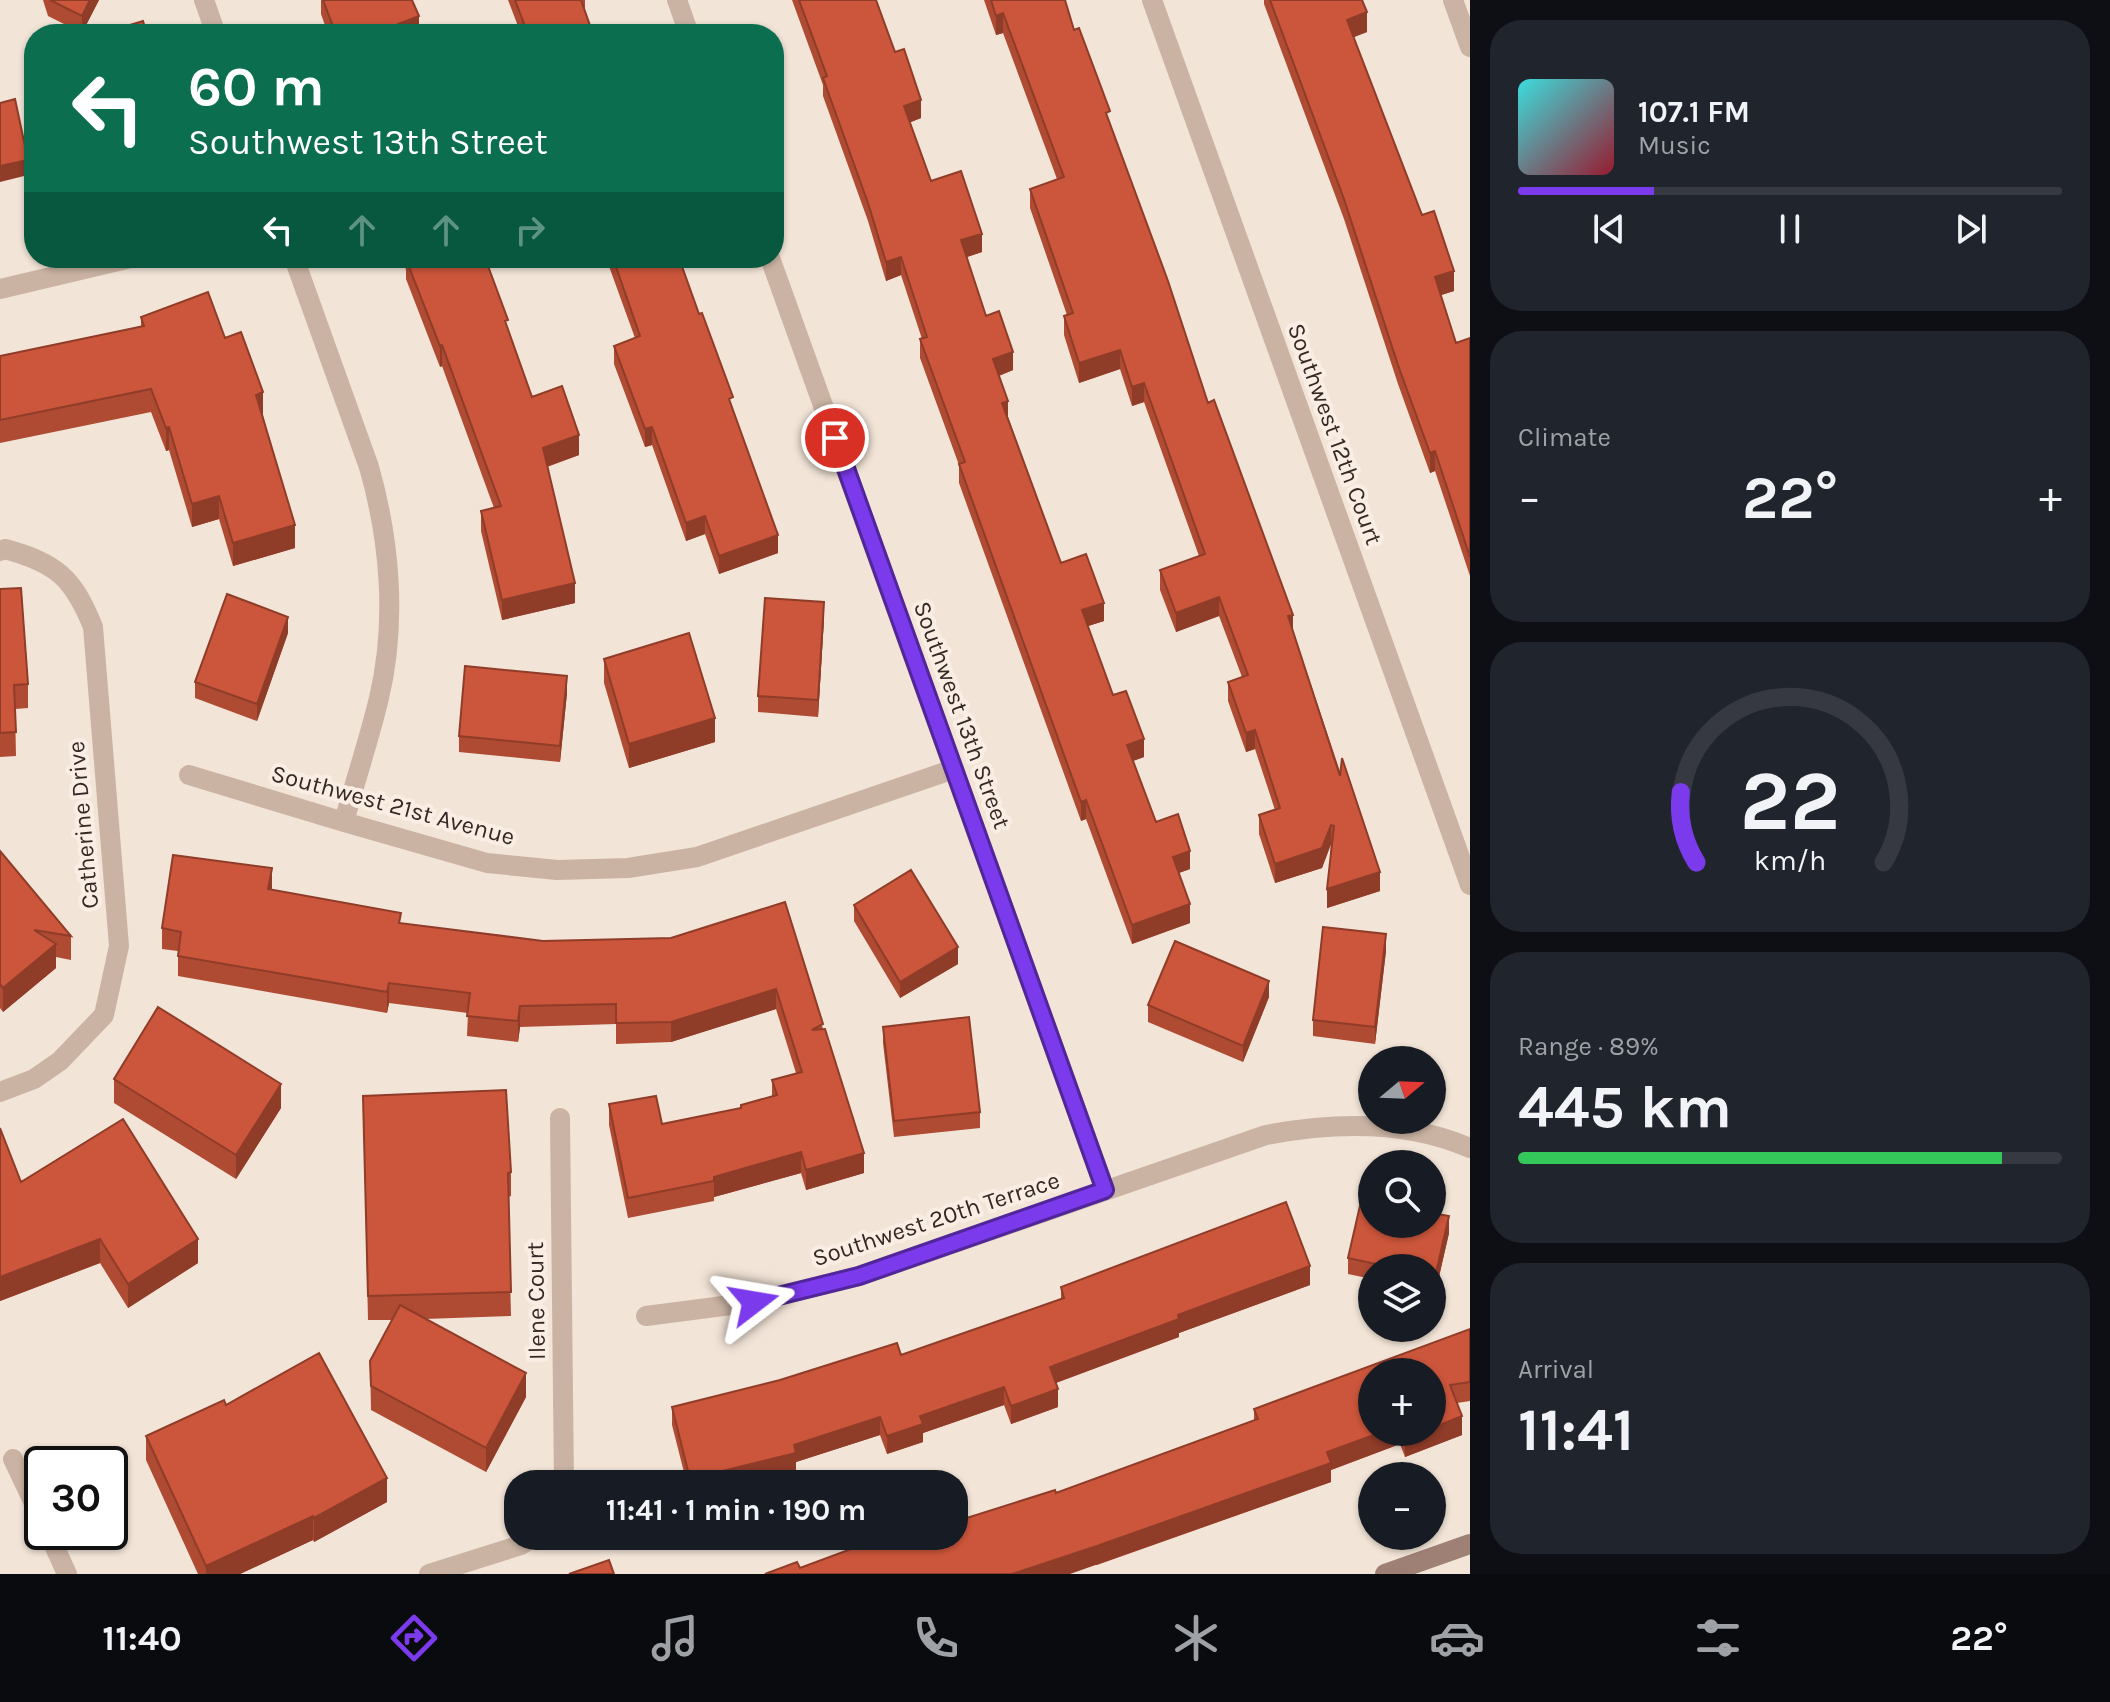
<!DOCTYPE html>
<meta charset="utf-8">
<style>
:root{--surface:#171b24;--page:#20242c;--text:#f1f3f6;--muted:#9ea1a6;--line:#363941;--accent:#7c3aed}
body{margin:0;font-family:Karla,sans-serif;background:var(--page);color:var(--text);height:100vh;display:flex;flex-direction:column;font-size:30px;white-space:nowrap}
*{box-sizing:border-box;margin:0}
p{font-size:26px;color:var(--muted)}
.icon{flex:none;width:44px;height:44px;fill:none;stroke:currentColor;stroke-width:2;stroke-linecap:round;stroke-linejoin:round}
.map{position:relative;flex:1;overflow:hidden}
.side{display:flex;flex-direction:column;gap:20px;padding:20px;background:#0d0f14;width:640px}
.side>*{flex:none}
.guide{position:absolute;left:24px;top:24px;width:760px;height:244px;border-radius:32px;box-shadow:0 2px 6px #0004;background:#0b6e4f;color:#fff;overflow:hidden}
.needle{width:52px;rotate:71deg}
.controls{position:absolute;left:1358px;top:1046px;display:grid;gap:16px}
.controls a{display:grid;place-items:center;width:88px;height:88px;border-radius:50%;background:var(--surface);box-shadow:0 2px 6px #0004;font-size:40px}
.speed{position:absolute;left:24px;top:1446px;display:flex;gap:16px;font-size:40px;font-weight:700;text-align:center}
.speed>*{display:grid;place-content:center;width:104px;height:104px;border-radius:50%;background:var(--surface);box-shadow:0 2px 6px #0004;line-height:1}
.speed .limit{border:4px solid #111;border-radius:12px;background:#fff;color:#111}
.pin{position:absolute;display:grid;place-items:center;width:68px;height:68px;color:#fff;margin:-34px;border:4px solid #fff;border-radius:50%;box-shadow:0 2px 8px #0007}
.me{position:absolute;width:88px;margin:-44px;rotate:76deg;stroke-linejoin:round;filter:drop-shadow(0 0 6px #0008)}
.turn{display:flex;align-items:center;gap:28px;height:168px;padding:0 32px;font-size:36px}
.turn .icon{width:104px;height:104px;stroke-width:2.5}
.turn b{display:block;font-size:56px;line-height:68px}
.lanes{display:flex;align-items:center;height:76px;padding:0 32px;background:#0003;justify-content:center;gap:40px;direction:ltr}
.lanes .off{opacity:.35}
.big{font-size:60px;font-weight:700;line-height:1.1}
.side .card{flex:1;display:flex;flex-direction:column;justify-content:center;gap:12px;min-width:0;padding:0 28px;border-radius:32px;background:var(--page)}
.side .dial{align-items:center;gap:0}
.dial svg{height:208px;overflow:visible;fill:none;stroke:var(--line);stroke-width:7;stroke-linecap:round;text-anchor:middle}
.dial text{fill:var(--text);stroke:none}
.song{display:flex;align-items:center;gap:24px}
.cover{width:96px;height:96px;border-radius:12px;background:linear-gradient(135deg,hsl(180 70% 55%),hsl(350 70% 35%))}
.played{height:8px;border-radius:4px;background:linear-gradient(90deg,var(--accent) 25%,var(--line) 25%)}
.keys{display:flex;justify-content:space-around;direction:ltr}
.heat{display:flex;justify-content:space-between;align-items:center;font-size:44px;direction:ltr}
.charge{height:12px;border-radius:6px;background:linear-gradient(90deg,#34c759 89%,var(--line) 0)}
.trip{position:absolute;left:504px;top:1470px;width:464px;height:80px;border-radius:32px;background:var(--surface);box-shadow:0 2px 6px #0004;font-weight:700;line-height:80px;text-align:center}
.tab-bar{display:flex;height:128px;justify-content:space-around;align-items:center;background:#090b0e;color:var(--muted)}
.tab-bar .icon{width:56px;height:56px}
.tab-bar .on{color:var(--accent)}
.tab-bar b{font-size:36px;color:var(--text)}
main{display:flex;flex:1;min-height:0}
.map>svg:first-child{display:block}
.lines{fill:none;stroke-linecap:round;stroke-linejoin:round}
.minor{stroke:#cab3a3;stroke-width:20}
.secondary{stroke:#9e8174;stroke-width:20}
.wall{fill:#af4a33;fill-rule:evenodd}
.shaded-wall{fill:#8f3c29}
.building{fill:#cc563b;stroke:#8f3c29;stroke-width:2}
.route-casing{stroke:#51269a;stroke-width:20}
.route{stroke:#7c3aed;stroke-width:14}
.labels{text-anchor:middle;dominant-baseline:central;stroke-width:8;stroke-linejoin:round;paint-order:stroke}
.street-label{font-size:24px;fill:#352925;stroke:#faeee4}
</style>
<main>
<div class="map">
<svg width="1470" height="1574" viewBox="0 0 1470 1574">
<rect width="100%" height="100%" fill="#f2e4d7"/>
<g class="lines">
<path class="minor" d="M204,0L216,34
M677,0L689,34
M1152,0L1470,885
M1453,0L1470,47
M294,258L369,467C390,541 397,622 379,698C369,740 355,781 344,822
M770,258L1105,1190
M0,289L131,258
M0,551L5,549C56,563 73,577 93,627L119,946L104,1015L60,1061L34,1079L0,1092
M189,775L344,822L487,863L557,870L628,868L697,857L954,769
M560,1118L564,1484
M646,1316L754,1302L859,1276L1266,1135C1334,1122 1406,1120 1470,1148
M13,1459L42,1520
M48,1532L67,1574
M429,1574L521,1545L534,1536"/>
<path class="secondary" d="M1385,1574L1470,1544"/>
</g>
<path class="wall" d="M43,0H99L82,33L48,16Z
M321,0H412L419,34H328L321,14Z
M508,0H585V11L593,34H521Z
M792,0H876L895,52L921,118L910,122L931,181L982,252L967,257L986,316L1013,370L999,376L1008,417L1061,563L1104,621L1088,626L1113,695L1144,757L1133,761L1156,822L1190,869L1179,873L1190,923L1132,944L1086,819L1081,821L959,483V465L920,358V339H922L901,275L886,281L868,221L823,96V85Z
M984,0H1065L1074,30L1110,123L1208,403L1293,631L1380,891L1327,908L1331,844L1322,868L1275,883L1259,834V815L1275,810L1255,749L1246,752L1228,701V682L1242,677L1219,616L1176,632L1160,590V570L1199,556L1144,402L1132,406L1120,369L1079,383L1064,335V316L1067,315L1030,208V189L1057,179L1003,33L996,35Z
M1264,0H1362L1367,32L1353,37L1422,215L1454,291L1441,295L1456,343L1470,338V576L1435,471L1430,473L1398,384L1344,219L1264,4Z
M402,258H485L508,331L532,397L579,455L547,467L575,603L502,620L481,531V511L494,508L442,366L440,367L406,279V270Z
M606,258H679L733,410L778,553L719,574L705,534L686,541L652,445L645,447L614,364V346L635,338Z
M141,317L225,338L263,415L295,548L233,566L219,519L192,527L169,450L166,451L151,412L0,443V356L141,327Z
M0,589L28,684V708L15,709L16,756L0,757Z
M824,619L818,717L758,712V696Z
M288,633L257,721L195,698V682Z
M604,659L715,742L629,768L604,683Z
M567,693L560,762L459,752V736Z
M0,851L71,936V960L56,957V968L3,1012L0,1008Z
M271,890L401,924L543,941L671,938L785,902L823,1029L864,1173L806,1190L801,1173L714,1197V1201L628,1218L609,1125V1104L662,1124L741,1108V1105L772,1096V1080L796,1073L776,1009L671,1042L616,1044V1024L520,1027L518,1042L467,1036L468,1013L389,1003L387,1013L178,976V951L162,949V928Z
M854,905L958,964L900,998L854,921Z
M1386,951L1375,1044L1313,1036V1020Z
M1269,997L1243,1062L1148,1022V1005Z
M883,1027L980,1112V1128L894,1137L883,1043Z
M114,1079L281,1108L236,1179L114,1103Z
M363,1096L511,1172V1196L508,1197L511,1316L425,1319L526,1397L486,1472L371,1410L370,1361L392,1320H368Z
M0,1128L21,1182L198,1263L128,1308L100,1263L0,1301Z
M1449,1233L1435,1294L1432,1293V1268H1372V1279L1348,1274V1258Z
M1310,1285L1179,1333V1337L1056,1383L1058,1407L1011,1424L1004,1405L923,1433V1442L887,1454L880,1435L796,1462V1471L742,1484H687L672,1425V1407L901,1355L1061,1299V1287Z
M1470,1329V1401L1457,1403L1462,1435L1405,1457L1400,1444L1331,1470V1482L1097,1565L800,1568L954,1536L1056,1493L1254,1420V1409ZM1432,1372V1432H1372Z
M226,1405L387,1502L314,1542L313,1540L240,1574H198L146,1460V1436Z"/>
<path class="shaded-wall" d="M90,0H99L82,33V16Z
M1367,12V32L1347,40V20Z
M1003,13V33L996,35V16Z
M419,16V34H398V24Z
M921,100V118L904,125V106Z
M28,160V175L0,182V166Z
M982,234V252L961,259V240Z
M901,257V275L886,281V262Z
M1454,271V291L1435,297V277Z
M442,345V366L440,367V346Z
M1120,350V369L1079,383V363Z
M1013,352V370L993,378V359Z
M1144,383V402L1132,406V387Z
M263,392V415L256,418V395Z
M1008,401V419L1002,403Z
M169,427V450L166,451V428Z
M652,427V445L645,447V429Z
M579,435V455L543,468V448Z
M1435,451V471L1430,473V453Z
M219,496V519L192,527V504Z
M705,516V534L686,541V523Z
M295,525V548L233,566V543Z
M778,535V553L719,574V556Z
M575,583V603L502,620V600Z
M1219,597V616L1176,632V613Z
M824,602V619L818,717V700Z
M1104,603V621L1082,628V610Z
M1293,615V634L1288,616Z
M288,617V633L257,721V704Z
M567,676V693L560,762V746Z
M715,718V742L629,768V744Z
M1255,730V749L1246,752V733Z
M1144,739V757L1127,763V745Z
M1086,800V819L1081,821V802Z
M1331,825V844L1322,868L1275,883V864Z
M1190,851V869L1173,875V857Z
M272,868V888L268,909V889Z
M1380,872V891L1327,908V889Z
M1190,904V923L1132,944V925Z
M1386,934V951L1375,1044V1027Z
M56,944V968L3,1012V988Z
M958,947V964L900,998V982Z
M1269,981V997L1243,1062V1046Z
M389,983V1003L387,1013V992Z
M776,989V1009L671,1042V1022Z
M520,1006V1027L518,1042V1021Z
M281,1084V1108L236,1179V1155Z
M801,1152V1173L714,1197V1177Z
M864,1153V1173L806,1190V1170Z
M1449,1216V1233L1435,1294V1277Z
M100,1239V1263L0,1301V1277Z
M198,1239V1263L128,1308V1284Z
M1310,1266V1285L1179,1333V1337L1050,1385V1367L1178,1315Z
M526,1373V1397L486,1472V1448Z
M1004,1387V1405L923,1433V1442L887,1454V1436L920,1416Z
M1058,1389V1407L1011,1424V1406Z
M1462,1416V1435L1405,1457V1438L1421,1432H1432V1428Z
M880,1417V1435L796,1462V1471L742,1484H690V1479Z
M1382,1432H1400V1444L1331,1470V1482L1070,1574H1012Z
M387,1478V1502L314,1542V1518Z
M313,1516V1540L240,1574H206V1566Z"/>
<path class="building" d="M50,0H90L82,16Z
M323,0H412L419,16L398,24L402,34H336Z
M515,0H581L593,34H528Z
M799,0H876L895,52L904,49L921,100L904,106L931,181L961,171L982,234L961,240L986,316L999,311L1013,352L993,359L1008,401L1002,403L1061,563L1086,554L1104,603L1082,610L1113,695L1126,691L1144,739L1127,745L1156,822L1178,814L1190,851L1173,857L1190,904L1132,925L1086,800L1081,802L959,464L965,462L920,339L927,337L901,257L886,262L868,203L823,78L827,76Z
M991,0H1065L1074,30L1079,28L1110,111L1106,113L1168,281L1208,403L1214,400L1293,615L1288,616L1340,776L1342,758L1380,872L1327,889L1334,826L1331,825L1322,848L1275,864L1259,815L1280,808L1255,730L1246,733L1228,682L1248,675L1219,597L1176,613L1160,570L1205,554L1144,383L1132,387L1120,350L1079,363L1064,316L1073,313L1030,189L1064,177L1003,13L996,16Z
M1270,0H1362L1367,12L1347,20L1422,215L1434,211L1454,271L1435,277L1456,343L1470,338V557L1435,451L1430,453L1398,365L1344,199Z
M143,21L147,34H100Z
M15,99L28,160L0,166V103Z
M408,258H485L508,320L505,321L532,397L562,386L579,435L543,448L575,583L502,600L481,511L501,506L442,345L440,346L406,259Z
M613,258H679L699,314L702,313L733,397L729,399L778,535L719,556L705,516L686,523L652,427L645,429L614,346L640,336Z
M208,292L225,338L241,332L263,392L256,395L295,525L233,543L219,496L192,504L169,427L166,428L151,389L0,420V356L144,326L141,317Z
M21,588L28,684L14,685L16,732L0,733V589Z
M227,594L288,617L257,704L195,682Z
M765,598L824,602L818,700L758,696Z
M689,633L715,718L629,744L604,659Z
M465,666L567,676L560,746L459,736Z
M0,851L71,936L34,930L56,944L3,988L0,984Z
M173,855L272,868L268,889L401,913L399,923L543,941L671,938L785,902L823,1024L812,1030L825,1029L864,1153L806,1170L801,1152L714,1177V1181L628,1198L609,1104L656,1096L662,1124L741,1108V1105L777,1095L772,1080L802,1072L776,989L671,1022L616,1023V1004L520,1006L518,1021L467,1016L470,993L389,983L387,992L178,956L181,932L162,928Z
M911,870L958,947L900,982L854,905Z
M1323,927L1386,934L1375,1027L1313,1020Z
M1175,941L1269,981L1243,1046L1148,1005Z
M158,1007L281,1084L236,1155L114,1079Z
M969,1017L980,1112L894,1121L883,1027Z
M506,1090L511,1172L508,1173L511,1292L368,1296L363,1096Z
M123,1119L198,1239L128,1284L100,1239L0,1277V1128L21,1182Z
M1362,1197L1372,1199V1224H1432V1213L1449,1216L1435,1277H1432V1268H1394L1348,1258Z
M1286,1202L1310,1266L1178,1315L1179,1319L1050,1367L1058,1389L1011,1406L1004,1387L920,1416L923,1424L887,1436L880,1417L794,1445L796,1453L690,1479L672,1407L780,1380L897,1343L901,1355L1064,1298L1061,1287Z
M400,1305L526,1373L486,1448L371,1386L370,1361Z
M1470,1329V1382L1450,1385L1462,1416L1432,1428V1372H1372V1432H1382L1327,1452L1331,1463L1097,1546L1012,1574H765L797,1562L800,1568L886,1536H954V1522L1055,1490L1056,1493L1258,1419L1254,1409Z
M319,1353L387,1478L314,1518L313,1516L206,1566L146,1436L224,1400L226,1405Z
M1403,1432H1421L1405,1438Z
M609,1560L614,1574H569Z"/>
<g class="lines">
<defs>
<path id="route" d="M754,1302L859,1276L1105,1190L835,438"/>
</defs>
<use href="#route" class="route-casing"/>
<use href="#route" class="route"/>
</g>
<g class="labels">
<g class="street-label">
<text transform="translate(1335 434) rotate(70)">Southwest 12th Court</text>
<text transform="translate(962 715) rotate(70)">Southwest 13th Street</text>
<text transform="translate(393 805) rotate(15)">Southwest 21st Avenue</text>
<text transform="translate(83 825) rotate(-95)">Catherine Drive</text>
<text transform="translate(936 1219) rotate(-18)">Southwest 20th Terrace</text>
<text transform="translate(536 1301) rotate(-91)">Ilene Court</text>
</g>
</g>
</svg>
<div class="controls">
<a><svg class="needle" viewBox="-14 -14 28 28"><path d="M0-13l5 13h-10z" fill="#e53935"/><path d="M0 13l5-13h-10z" fill="#9ea1a6"/></svg></a>
<a><svg class="icon" aria-label="search" viewBox="0 0 24 24"><circle cx="10" cy="10" r="6"/><path d="M15 15l6 6"/></svg></a>
<a><svg class="icon" aria-label="layers" viewBox="0 0 24 24"><path d="M12 4l9 5-9 5-9-5zM3 14l9 5 9-5"/></svg></a>
<a>+</a>
<a>−</a>
</div>
<div class="speed"><div class="limit">30</div></div>
<div class="pin" style="left:835px;top:438px;background:#d93025"><svg class="icon" aria-label="arrive" viewBox="0 0 24 24"><path d="M6 21V4h12l-3 4 3 4H6"/></svg></div>
<svg class="me" style="left:754px;top:1302px" viewBox="-20 -20 40 40"><path d="M0-17L14 15 0 8-14 15z" fill="#7c3aed" stroke="#fff" stroke-width="4"/></svg>
<div class="trip">11:41 · 1 min · 190 m</div>
<div class="guide">
<div class="turn"><svg class="icon" aria-label="left" viewBox="0 0 24 24"><path d="M17 20v-9H6M10 6l-5 5 5 5"/></svg><div><b>60 m</b>Southwest 13th Street</div></div>
<div class="lanes"><svg class="icon" aria-label="left" viewBox="0 0 24 24"><path d="M17 20v-9H6M10 6l-5 5 5 5"/></svg><svg class="icon off" aria-label="ahead" viewBox="0 0 24 24"><path d="M12 20V5M6 11l6-6 6 6"/></svg><svg class="icon off" aria-label="ahead" viewBox="0 0 24 24"><path d="M12 20V5M6 11l6-6 6 6"/></svg><svg class="icon off" aria-label="right" viewBox="0 0 24 24"><path d="M7 20v-9h11M14 6l5 5-5 5"/></svg></div>
</div>
</div>
<section class="side">
<div class="card">
<div class="song"><i class="cover"></i><div><b>107.1 FM</b><p>Music</p></div></div>
<div class="played"></div>
<div class="keys"><svg class="icon" aria-label="previous" viewBox="0 0 24 24"><path d="M18 5L8 12l10 7zM5 5v14"/></svg><svg class="icon" aria-label="pause" viewBox="0 0 24 24"><path d="M8 5v14M16 5v14"/></svg><svg class="icon" aria-label="next" viewBox="0 0 24 24"><path d="M6 5l10 7-10 7zM19 5v14"/></svg></div>
</div>
<div class="card"><p>Climate</p>
<div class="heat"><a>−</a><b class="big">22°</b><a>+</a></div>
</div>
<div class="card dial"><svg viewBox="0 0 100 80">
<path d="M14 69A42 42 0 1 1 86 69"/>
<path d="M14 69A42 42 0 0 1 8 42" stroke="#7c3aed"/>
<text x="50" y="56" font-size="32" font-weight="700">22</text>
<text x="50" y="72" font-size="11">km/h</text>
</svg></div>
<div class="card"><p>Range · 89%</p><b class="big">445 km</b><div class="charge"></div></div>
<div class="card"><p>Arrival</p><b class="big">11:41</b></div>
</section>
</main>
<nav class="tab-bar">
<b>11:40</b>
<svg class="icon on" aria-label="directions" viewBox="0 0 24 24"><path d="M12 3l9 9-9 9-9-9zM9 14v-3h6M13 9l2 2-2 2"/></svg>
<svg class="icon" aria-label="music" viewBox="0 0 24 24"><path d="M9 18V5l10-2v13"/><circle cx="6" cy="18" r="3"/><circle cx="16" cy="16" r="3"/></svg>
<svg class="icon" aria-label="phone" viewBox="0 0 24 24"><path d="M5 4h4l2 5-3 2q2 4 5 5l2-3 5 2v4C11 20 4 13 5 4z"/></svg>
<svg class="icon" aria-label="climate" viewBox="0 0 24 24"><path d="M12 3v18M4 7l16 10M4 17L20 7"/></svg>
<svg class="icon" aria-label="car" viewBox="0 0 24 24"><path d="M5 17H2v-5l4-1 3-4h7l3 4 3 1v5h-3M9 17h6M6 11h13"/><circle cx="7" cy="17" r="2"/><circle cx="17" cy="17" r="2"/></svg>
<svg class="icon" aria-label="filters" viewBox="0 0 24 24"><path d="M4 7h16M4 17h16"/><circle cx="9" cy="7" r="2"/><circle cx="15" cy="17" r="2"/></svg>
<b>22°</b>
</nav>
